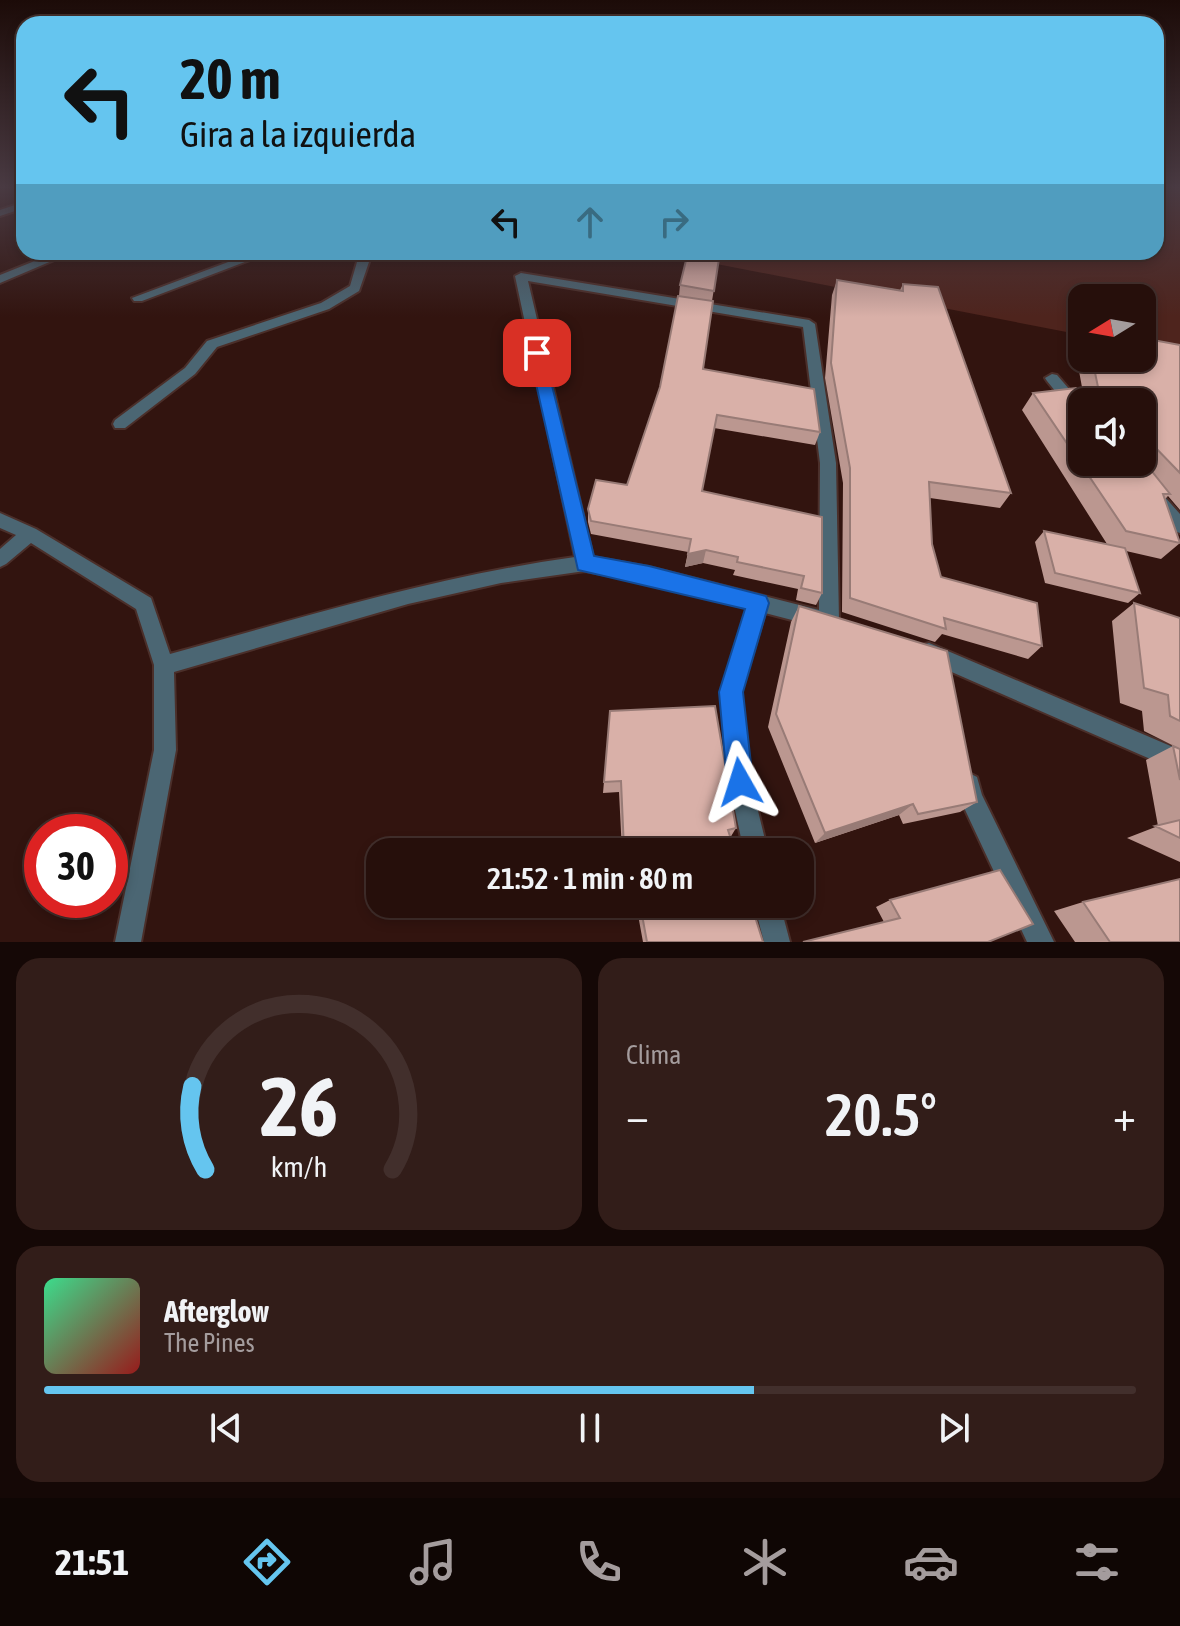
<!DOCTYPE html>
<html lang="es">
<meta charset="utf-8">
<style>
:root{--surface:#260f0b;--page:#321d19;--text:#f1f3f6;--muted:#a49c9d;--line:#422f2c;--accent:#65c5ef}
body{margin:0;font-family:"Asap Condensed",sans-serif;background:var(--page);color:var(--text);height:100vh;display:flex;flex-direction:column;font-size:30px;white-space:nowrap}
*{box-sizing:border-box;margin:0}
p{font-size:26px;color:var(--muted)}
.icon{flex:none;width:44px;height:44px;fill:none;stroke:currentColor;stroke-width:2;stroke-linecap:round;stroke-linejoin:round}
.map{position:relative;height:942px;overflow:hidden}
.drawer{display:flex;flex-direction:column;gap:16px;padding:16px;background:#150806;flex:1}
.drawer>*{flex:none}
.hud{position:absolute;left:16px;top:16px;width:1148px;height:244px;border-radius:24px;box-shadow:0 4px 12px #0003,0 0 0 2px var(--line);background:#65c5ef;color:#111;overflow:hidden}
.needle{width:52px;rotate:259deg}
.tools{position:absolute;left:1068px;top:284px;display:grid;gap:16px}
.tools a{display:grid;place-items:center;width:88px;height:88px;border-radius:16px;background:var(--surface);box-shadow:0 4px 12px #0003,0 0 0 2px var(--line);font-size:40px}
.speed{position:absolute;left:24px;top:814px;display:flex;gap:16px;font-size:40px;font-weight:700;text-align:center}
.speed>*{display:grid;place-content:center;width:104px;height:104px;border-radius:50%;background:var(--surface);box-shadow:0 4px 12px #0003,0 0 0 2px var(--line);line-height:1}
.speed .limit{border:12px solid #d22;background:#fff;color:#111}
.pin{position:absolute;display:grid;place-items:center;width:68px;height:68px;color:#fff;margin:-34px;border-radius:16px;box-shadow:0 4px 12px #0006}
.me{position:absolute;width:88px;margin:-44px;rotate:354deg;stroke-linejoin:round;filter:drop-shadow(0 0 6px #0008)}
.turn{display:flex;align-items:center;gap:28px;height:168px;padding:0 32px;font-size:36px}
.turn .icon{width:104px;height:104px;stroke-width:2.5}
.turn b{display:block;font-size:56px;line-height:68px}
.lanes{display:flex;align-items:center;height:76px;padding:0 32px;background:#0003;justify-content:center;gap:40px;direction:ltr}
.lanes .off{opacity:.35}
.big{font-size:60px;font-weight:600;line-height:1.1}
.drawer .card{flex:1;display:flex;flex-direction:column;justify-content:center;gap:12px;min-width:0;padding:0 28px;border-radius:24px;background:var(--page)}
.drawer .dial{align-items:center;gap:0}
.dial svg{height:208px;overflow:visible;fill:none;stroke:var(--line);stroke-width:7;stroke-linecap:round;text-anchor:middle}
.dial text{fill:var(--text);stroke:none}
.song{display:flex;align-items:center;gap:24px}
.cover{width:96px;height:96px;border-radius:12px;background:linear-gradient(135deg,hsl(150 70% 55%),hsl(0 70% 35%))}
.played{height:8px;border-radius:4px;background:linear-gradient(90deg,var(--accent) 65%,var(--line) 65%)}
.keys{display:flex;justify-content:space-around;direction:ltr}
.heat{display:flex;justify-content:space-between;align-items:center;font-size:44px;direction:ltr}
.drawer .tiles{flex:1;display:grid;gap:16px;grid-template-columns:1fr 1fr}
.card:last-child{grid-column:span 2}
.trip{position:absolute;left:366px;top:838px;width:448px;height:80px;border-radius:24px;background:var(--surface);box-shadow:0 4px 12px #0003,0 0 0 2px var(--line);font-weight:600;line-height:80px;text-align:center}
.tab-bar{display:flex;height:128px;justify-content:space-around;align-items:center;background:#0f0604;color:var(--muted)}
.tab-bar .icon{width:56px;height:56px}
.tab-bar .current{color:var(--accent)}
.tab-bar b{font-size:36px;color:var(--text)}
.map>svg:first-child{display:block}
.green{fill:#4e241d}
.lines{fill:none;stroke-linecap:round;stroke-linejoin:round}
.street-casing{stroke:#4b2f2a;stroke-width:4}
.street{fill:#4b6673;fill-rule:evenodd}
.wall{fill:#bb9790;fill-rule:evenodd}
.shaded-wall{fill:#987b76}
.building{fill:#d9b0a8;stroke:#987b76;stroke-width:2}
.route{fill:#1a73e8;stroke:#114b97;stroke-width:2}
</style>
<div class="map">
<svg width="1180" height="942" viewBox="0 0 1180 942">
<rect width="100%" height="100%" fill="#32140f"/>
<path class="green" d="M1156,186H1180V354L1142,347V298H1082V335L655,252H1156Z"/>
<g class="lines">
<defs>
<path id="street" d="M24,202V208L0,216V210Z
M57,252H73L0,283V275Z
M255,252H271L142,301H134L132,298Z
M352,252H364L369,262L359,291L329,309L217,347L195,374L125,428H115L113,424L115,420L185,368L207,341L321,303L350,286L357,262Z
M521,273L809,320L815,324L836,463L839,620L836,626L829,629L821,623L815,626L765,613L741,692L751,782L768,852H744L729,782L721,692L747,608L649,583L585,571L501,583L408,604L174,672L176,750L141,942H115L154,750V665L136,609L31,543L6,564L0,567V549L16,535L0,528V513L36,529L151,598L170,654C304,617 437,576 575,557L515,276ZM528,281L803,327L820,463L819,610L649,567L593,557Z
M1052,374L1057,375L1082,404V419L1077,418L1047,381L1045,378Z
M1157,494L1163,495L1180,514V533L1174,531L1151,505L1149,500L1151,495Z
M929,643L1180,750V772L922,659L919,652L922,645Z
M969,773L977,777L982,795L1054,942H1027L959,797L957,785L961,777Z
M754,904H780L790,942H764Z"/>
</defs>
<use href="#street" class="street-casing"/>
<use href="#street" class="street"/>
</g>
<path class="wall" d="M720,252L712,301L679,296L680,285Z
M837,280L900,290L903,284L1011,493L1000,508L930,498L932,544L941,577L1042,646L1028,659L942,634L935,642L842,612L843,483L825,378L832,295Z
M1082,332V358H1142L1180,345V510L1168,496L1165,499L1180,543L1161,559L1126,551L1140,593L1128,603L1045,583L1035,542L1044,531L1107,544L1022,410L1033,393L1084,398L1074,344ZM1082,402H1142V462Z
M703,369L820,432L815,445L714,428L702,491L822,517V593L816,605L796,600L798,589L733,575L735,570L703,563L685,567L688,552L591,534L588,522V509L627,485Z
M1134,603L1180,618V749L1144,731L1142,711L1120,703L1112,621Z
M799,606L977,802L960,812L903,824L899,815L815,843L768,727L791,622Z
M610,711L736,828L730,838L735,852H622L619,792L603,793Z
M1173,746L1180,749V862L1127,838L1158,826L1146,760Z
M890,900L988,942L884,922L876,907Z
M1083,902L1180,942H1075L1054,911Z
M636,904H751L763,942H643Z"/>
<path class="shaded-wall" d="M706,550L703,563L685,567L688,554Z
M913,804L899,815L815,843L825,833Z"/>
<path class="building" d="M688,252H720L714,291L680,285Z
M837,280L903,291V284L938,287L1011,493L929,482L932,544L941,577L1037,603L1042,646L944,618L946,629L850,598V468L831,363Z
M678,296L713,301L703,369L814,389L820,432L717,415L702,491L822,517V593L801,588L804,576L737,562L738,557L706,550L688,554L691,539L591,521L588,509L596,480L627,485L660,387Z
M1142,338L1180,345V473L1151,443H1142V402H1098V387L1092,358H1142Z
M1076,388L1087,402H1082V462H1142V459L1170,494H1163L1180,543L1126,531L1033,393Z
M1044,531L1125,548L1140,593L1055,573Z
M1134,603L1180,618V721L1170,716L1168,695L1144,688Z
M799,606L947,651L977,802L918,814L913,804L825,833L776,714Z
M715,706L736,828L728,830L735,852H630L629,848L624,849L621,781L604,782L610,711Z
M1173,746L1180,749V780Z
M1180,820V838L1155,826Z
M1000,870L1033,924L988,942H803L900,918L890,900Z
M1180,879V942H1110L1083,902Z
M640,904H751L763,942H647Z"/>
<linearGradient id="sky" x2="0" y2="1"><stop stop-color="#1c0b08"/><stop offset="0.59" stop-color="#493a42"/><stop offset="1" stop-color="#493a42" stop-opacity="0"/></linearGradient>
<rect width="1180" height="317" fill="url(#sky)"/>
<path class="route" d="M537,348L544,353L594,556L649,566L766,596L769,603L743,692L753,782L750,791L740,795L731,791L727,782L719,692L745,609L578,570L529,353Z"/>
</svg>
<div class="tools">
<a><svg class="needle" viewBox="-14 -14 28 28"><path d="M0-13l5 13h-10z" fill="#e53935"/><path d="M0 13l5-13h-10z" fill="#a49c9d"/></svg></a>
<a><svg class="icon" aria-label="sound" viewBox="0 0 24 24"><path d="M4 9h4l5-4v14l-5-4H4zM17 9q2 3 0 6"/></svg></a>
</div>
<div class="speed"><div class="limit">30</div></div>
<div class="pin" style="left:537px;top:353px;background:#d93025"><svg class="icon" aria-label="arrive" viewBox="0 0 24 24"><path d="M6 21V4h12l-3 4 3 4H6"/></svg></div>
<svg class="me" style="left:740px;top:782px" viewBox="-20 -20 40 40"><path d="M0-17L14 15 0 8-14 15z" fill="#1a73e8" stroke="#fff" stroke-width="4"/></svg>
<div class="trip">21:52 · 1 min · 80 m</div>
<div class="hud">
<div class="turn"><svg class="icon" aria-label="left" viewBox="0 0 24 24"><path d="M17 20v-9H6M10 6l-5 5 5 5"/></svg><div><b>20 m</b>Gira a la izquierda</div></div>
<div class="lanes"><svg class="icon" aria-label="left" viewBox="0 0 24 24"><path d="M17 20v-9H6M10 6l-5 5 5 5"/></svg><svg class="icon off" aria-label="ahead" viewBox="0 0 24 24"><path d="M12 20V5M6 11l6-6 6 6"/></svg><svg class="icon off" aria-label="right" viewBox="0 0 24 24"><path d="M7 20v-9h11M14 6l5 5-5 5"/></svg></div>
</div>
</div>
<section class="drawer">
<div class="tiles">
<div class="card dial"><svg viewBox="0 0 100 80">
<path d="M14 69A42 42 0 1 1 86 69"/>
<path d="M14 69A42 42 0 0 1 9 37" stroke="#65c5ef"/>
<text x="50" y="56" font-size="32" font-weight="700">26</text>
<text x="50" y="72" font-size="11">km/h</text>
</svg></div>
<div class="card"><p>Clima</p>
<div class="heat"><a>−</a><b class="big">20.5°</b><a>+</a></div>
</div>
<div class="card">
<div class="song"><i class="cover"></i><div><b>Afterglow</b><p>The Pines</p></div></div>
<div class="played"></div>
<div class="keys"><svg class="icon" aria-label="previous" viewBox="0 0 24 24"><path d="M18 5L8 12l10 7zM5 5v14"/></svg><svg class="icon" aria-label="pause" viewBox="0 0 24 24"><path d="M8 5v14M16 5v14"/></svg><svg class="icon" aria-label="next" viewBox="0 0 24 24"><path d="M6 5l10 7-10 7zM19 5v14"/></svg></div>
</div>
</div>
</section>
<nav class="tab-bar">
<b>21:51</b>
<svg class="icon current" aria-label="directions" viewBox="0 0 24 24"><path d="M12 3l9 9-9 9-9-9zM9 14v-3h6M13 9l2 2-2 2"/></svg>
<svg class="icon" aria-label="music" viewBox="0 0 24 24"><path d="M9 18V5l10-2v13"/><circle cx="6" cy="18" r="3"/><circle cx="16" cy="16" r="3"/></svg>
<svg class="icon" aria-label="phone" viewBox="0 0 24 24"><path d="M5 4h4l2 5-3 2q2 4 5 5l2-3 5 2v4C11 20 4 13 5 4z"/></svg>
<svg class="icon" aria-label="climate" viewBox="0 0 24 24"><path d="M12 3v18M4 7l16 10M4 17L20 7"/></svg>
<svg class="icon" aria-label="car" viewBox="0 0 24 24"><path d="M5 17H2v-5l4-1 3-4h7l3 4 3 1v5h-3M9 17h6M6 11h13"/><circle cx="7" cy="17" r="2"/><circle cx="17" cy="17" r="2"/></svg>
<svg class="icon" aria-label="filters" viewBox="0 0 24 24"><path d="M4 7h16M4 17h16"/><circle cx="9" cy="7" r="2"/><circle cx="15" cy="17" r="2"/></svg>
</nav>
